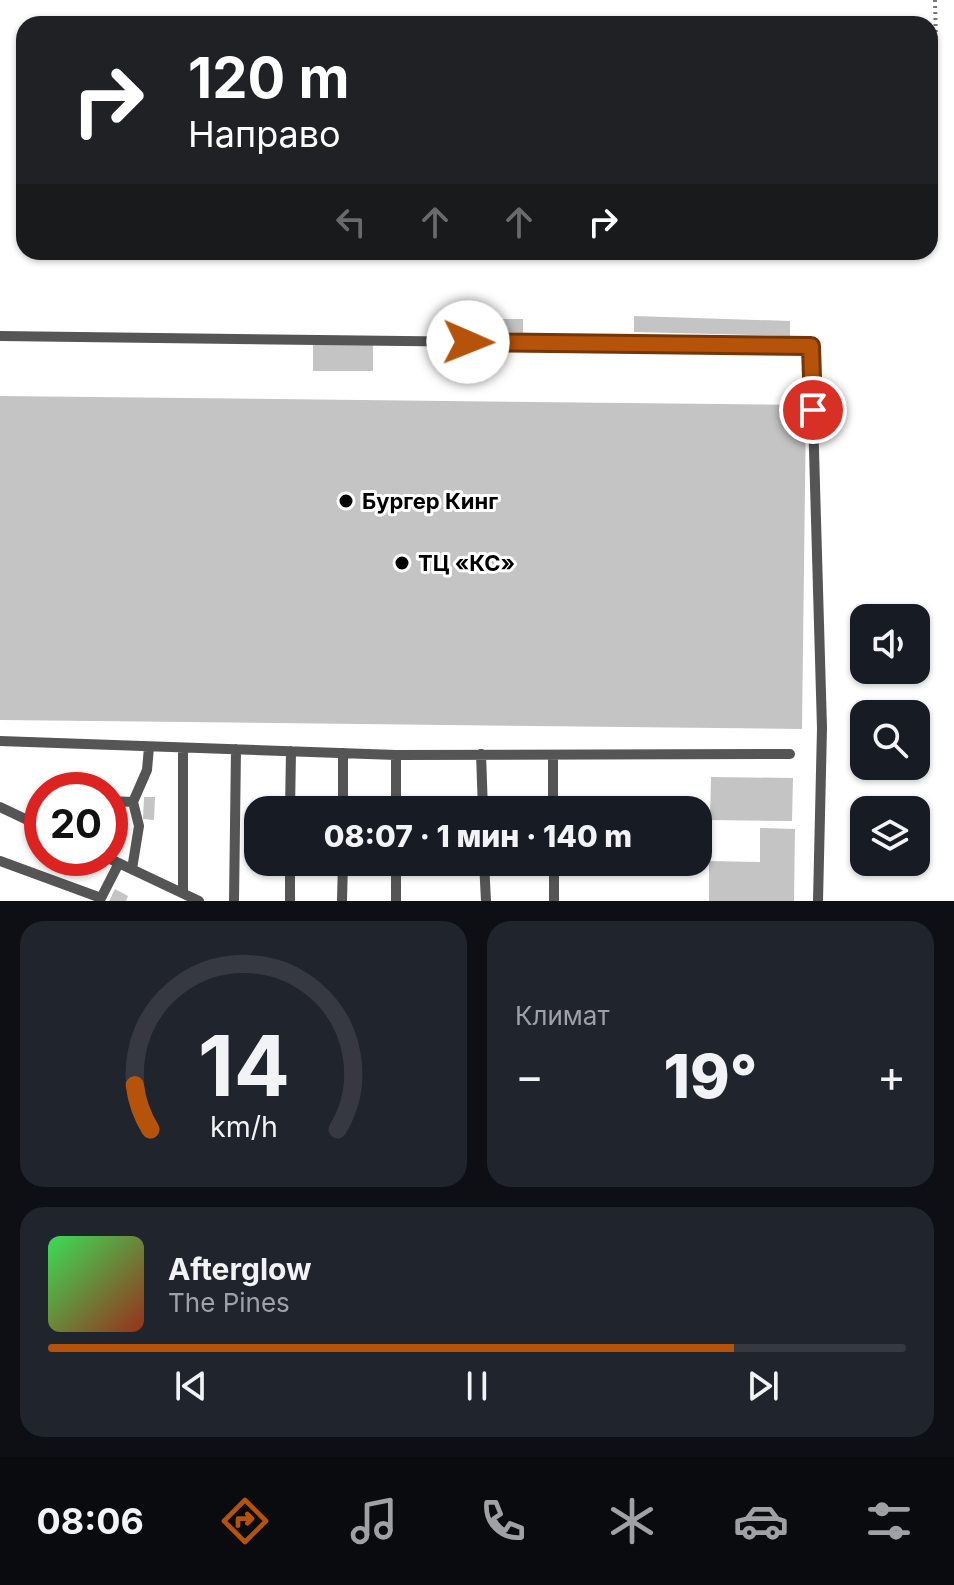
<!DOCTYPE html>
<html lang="ru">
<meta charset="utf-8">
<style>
:root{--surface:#171b24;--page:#20242c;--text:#f1f3f6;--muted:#9ea1a6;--line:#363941;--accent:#b45309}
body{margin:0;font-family:Inter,sans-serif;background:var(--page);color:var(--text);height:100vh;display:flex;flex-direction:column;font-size:30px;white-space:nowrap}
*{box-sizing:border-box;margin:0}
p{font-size:26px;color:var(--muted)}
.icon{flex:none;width:44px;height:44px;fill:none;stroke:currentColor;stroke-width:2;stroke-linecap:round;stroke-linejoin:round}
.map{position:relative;height:901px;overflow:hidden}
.drawer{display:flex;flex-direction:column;gap:20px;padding:20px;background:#0d0f14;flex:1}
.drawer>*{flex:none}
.top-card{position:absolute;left:16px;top:16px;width:922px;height:244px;border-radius:24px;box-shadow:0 2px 6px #0004;background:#202124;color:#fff;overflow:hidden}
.fabs{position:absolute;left:850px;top:604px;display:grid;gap:16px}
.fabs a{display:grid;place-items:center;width:80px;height:80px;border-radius:16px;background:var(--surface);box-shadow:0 2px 6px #0004;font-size:40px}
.speed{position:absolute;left:24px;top:772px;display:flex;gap:16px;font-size:40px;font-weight:700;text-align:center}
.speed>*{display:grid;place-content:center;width:104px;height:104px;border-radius:50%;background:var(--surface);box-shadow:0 2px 6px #0004;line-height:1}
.speed .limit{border:12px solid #d22;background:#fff;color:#111}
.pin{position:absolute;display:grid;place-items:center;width:68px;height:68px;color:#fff;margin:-34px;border:4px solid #fff;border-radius:50%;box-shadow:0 2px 8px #0007}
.me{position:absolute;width:88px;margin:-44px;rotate:91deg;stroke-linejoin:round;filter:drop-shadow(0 0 6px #0008)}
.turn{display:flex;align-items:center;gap:28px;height:168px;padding:0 40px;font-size:36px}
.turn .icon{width:104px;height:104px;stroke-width:2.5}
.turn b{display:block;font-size:56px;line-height:68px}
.lanes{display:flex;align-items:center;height:76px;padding:0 40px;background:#0003;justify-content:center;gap:40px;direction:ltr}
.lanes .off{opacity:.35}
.big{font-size:60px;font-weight:800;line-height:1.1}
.drawer .widget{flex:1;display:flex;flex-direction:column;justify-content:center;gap:12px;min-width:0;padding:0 28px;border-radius:24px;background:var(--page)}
.drawer .dial{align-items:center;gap:0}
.dial svg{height:208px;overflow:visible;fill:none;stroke:var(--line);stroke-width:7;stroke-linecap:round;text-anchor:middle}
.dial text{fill:var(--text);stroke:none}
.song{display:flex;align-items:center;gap:24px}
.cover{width:96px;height:96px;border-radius:12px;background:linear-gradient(135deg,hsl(130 70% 55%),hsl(10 70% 35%))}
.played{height:8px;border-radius:4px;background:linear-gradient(90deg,var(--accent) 80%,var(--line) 80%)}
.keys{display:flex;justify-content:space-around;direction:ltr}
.heat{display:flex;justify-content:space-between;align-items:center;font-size:44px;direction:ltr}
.drawer .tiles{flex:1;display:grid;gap:20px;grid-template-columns:1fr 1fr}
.widget:last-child{grid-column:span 2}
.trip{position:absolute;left:244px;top:796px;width:468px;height:80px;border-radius:24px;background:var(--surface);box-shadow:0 2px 6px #0004;font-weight:800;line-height:80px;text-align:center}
.tab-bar{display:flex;height:128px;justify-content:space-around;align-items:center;background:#090b0e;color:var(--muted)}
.tab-bar .icon{width:56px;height:56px}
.tab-bar .current{color:var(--accent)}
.tab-bar b{font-size:36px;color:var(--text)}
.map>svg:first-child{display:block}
.building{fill:#c4c4c4}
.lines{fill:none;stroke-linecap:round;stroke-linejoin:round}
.path{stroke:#777;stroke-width:4;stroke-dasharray:2 4;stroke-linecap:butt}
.service{stroke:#555;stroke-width:10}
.route-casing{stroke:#753606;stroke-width:20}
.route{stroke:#b45309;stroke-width:14}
.poi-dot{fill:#000;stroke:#fff;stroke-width:3}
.labels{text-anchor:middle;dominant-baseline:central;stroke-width:6;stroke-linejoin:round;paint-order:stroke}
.poi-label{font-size:22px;font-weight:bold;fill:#000;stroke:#fff;text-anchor:start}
</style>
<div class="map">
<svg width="954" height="901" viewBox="0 0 954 901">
<rect width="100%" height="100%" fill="#fff"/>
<path class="building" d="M634,316L790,321V336L634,332Z
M503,319H523V333L502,332Z
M313,343H373V371H313Z
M0,396L806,405L802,729L0,720Z
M711,777L793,778L792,821L710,820Z
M144,797H155L154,820L143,819Z
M110,811L115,812L113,838H110Z
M760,828L795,829L794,901H709V861L760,862Z
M115,889L128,896L126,901H109Z"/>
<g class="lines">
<path class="path" d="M935,0L936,42"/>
<path class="service" d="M0,336L811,346L822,728L818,901
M0,741L396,755L790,754
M481,754L483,810
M553,755V810
M110,801L133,802
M0,807L42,827
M290,810L291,751
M343,810V753
M396,810V755
M108,858L199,901
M0,861L101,898L119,863
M484,862L486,901
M554,862V901
M132,869L139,826L133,802L147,770L149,747
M183,892V748
M234,901L236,749
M290,901V862
M342,901L343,862
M396,901V862"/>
</g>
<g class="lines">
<defs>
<path id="route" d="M468,342L811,346L813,410"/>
</defs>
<use href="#route" class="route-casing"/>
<use href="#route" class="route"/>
</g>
<g class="poi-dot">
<circle cx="346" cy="501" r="8"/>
<circle cx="402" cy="563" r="8"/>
</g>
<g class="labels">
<g class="poi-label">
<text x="362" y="501">Бургер Кинг</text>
<text x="418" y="563">ТЦ «КС»</text>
</g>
</g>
</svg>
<div class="fabs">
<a><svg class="icon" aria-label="sound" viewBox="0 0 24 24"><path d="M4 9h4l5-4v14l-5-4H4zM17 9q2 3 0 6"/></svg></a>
<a><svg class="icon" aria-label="search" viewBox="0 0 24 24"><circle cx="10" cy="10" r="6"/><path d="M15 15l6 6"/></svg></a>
<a><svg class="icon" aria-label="layers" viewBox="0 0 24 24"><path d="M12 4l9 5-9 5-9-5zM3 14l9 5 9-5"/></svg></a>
</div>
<div class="speed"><div class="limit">20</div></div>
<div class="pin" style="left:813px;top:410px;background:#d93025"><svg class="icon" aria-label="arrive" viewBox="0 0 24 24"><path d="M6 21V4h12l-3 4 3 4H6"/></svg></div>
<svg class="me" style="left:468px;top:342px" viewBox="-20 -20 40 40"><circle r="19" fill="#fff"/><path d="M0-13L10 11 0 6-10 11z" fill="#b45309"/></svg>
<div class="trip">08:07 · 1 мин · 140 m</div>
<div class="top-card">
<div class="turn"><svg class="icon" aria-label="right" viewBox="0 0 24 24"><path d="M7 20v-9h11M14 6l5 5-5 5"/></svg><div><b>120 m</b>Направо</div></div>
<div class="lanes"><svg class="icon off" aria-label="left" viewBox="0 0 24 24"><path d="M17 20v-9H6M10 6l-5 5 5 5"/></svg><svg class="icon off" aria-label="ahead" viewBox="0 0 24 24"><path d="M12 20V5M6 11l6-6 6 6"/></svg><svg class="icon off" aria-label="ahead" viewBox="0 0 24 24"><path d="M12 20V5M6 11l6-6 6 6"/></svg><svg class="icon" aria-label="right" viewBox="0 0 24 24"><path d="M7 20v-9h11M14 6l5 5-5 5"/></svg></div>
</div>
</div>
<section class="drawer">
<div class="tiles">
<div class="widget dial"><svg viewBox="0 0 100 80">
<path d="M14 69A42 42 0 1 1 86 69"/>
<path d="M14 69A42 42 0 0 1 8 52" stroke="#b45309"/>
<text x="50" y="56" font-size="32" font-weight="700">14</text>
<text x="50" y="72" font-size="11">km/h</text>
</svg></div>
<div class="widget"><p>Климат</p>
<div class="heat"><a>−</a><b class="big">19°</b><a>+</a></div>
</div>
<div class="widget">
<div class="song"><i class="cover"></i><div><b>Afterglow</b><p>The Pines</p></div></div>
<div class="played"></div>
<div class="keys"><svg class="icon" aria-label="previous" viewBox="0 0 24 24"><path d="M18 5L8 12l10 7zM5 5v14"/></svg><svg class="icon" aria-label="pause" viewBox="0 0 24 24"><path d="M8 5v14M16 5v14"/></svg><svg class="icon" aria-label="next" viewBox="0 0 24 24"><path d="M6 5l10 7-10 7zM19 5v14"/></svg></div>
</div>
</div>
</section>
<nav class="tab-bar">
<b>08:06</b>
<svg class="icon current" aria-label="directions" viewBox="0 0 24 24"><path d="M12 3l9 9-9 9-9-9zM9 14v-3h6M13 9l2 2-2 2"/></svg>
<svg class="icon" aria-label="music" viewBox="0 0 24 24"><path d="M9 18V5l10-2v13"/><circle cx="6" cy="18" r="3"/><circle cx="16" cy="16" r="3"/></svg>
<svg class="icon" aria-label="phone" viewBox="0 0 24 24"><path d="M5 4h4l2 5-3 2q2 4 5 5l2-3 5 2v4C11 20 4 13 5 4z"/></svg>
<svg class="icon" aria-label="climate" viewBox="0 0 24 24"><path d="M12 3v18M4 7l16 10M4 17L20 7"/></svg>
<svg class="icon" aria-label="car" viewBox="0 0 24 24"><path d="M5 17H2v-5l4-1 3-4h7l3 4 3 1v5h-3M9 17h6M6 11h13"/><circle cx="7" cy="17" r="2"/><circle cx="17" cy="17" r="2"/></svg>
<svg class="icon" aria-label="filters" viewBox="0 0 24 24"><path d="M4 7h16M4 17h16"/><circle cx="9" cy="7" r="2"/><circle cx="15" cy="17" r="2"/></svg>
</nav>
